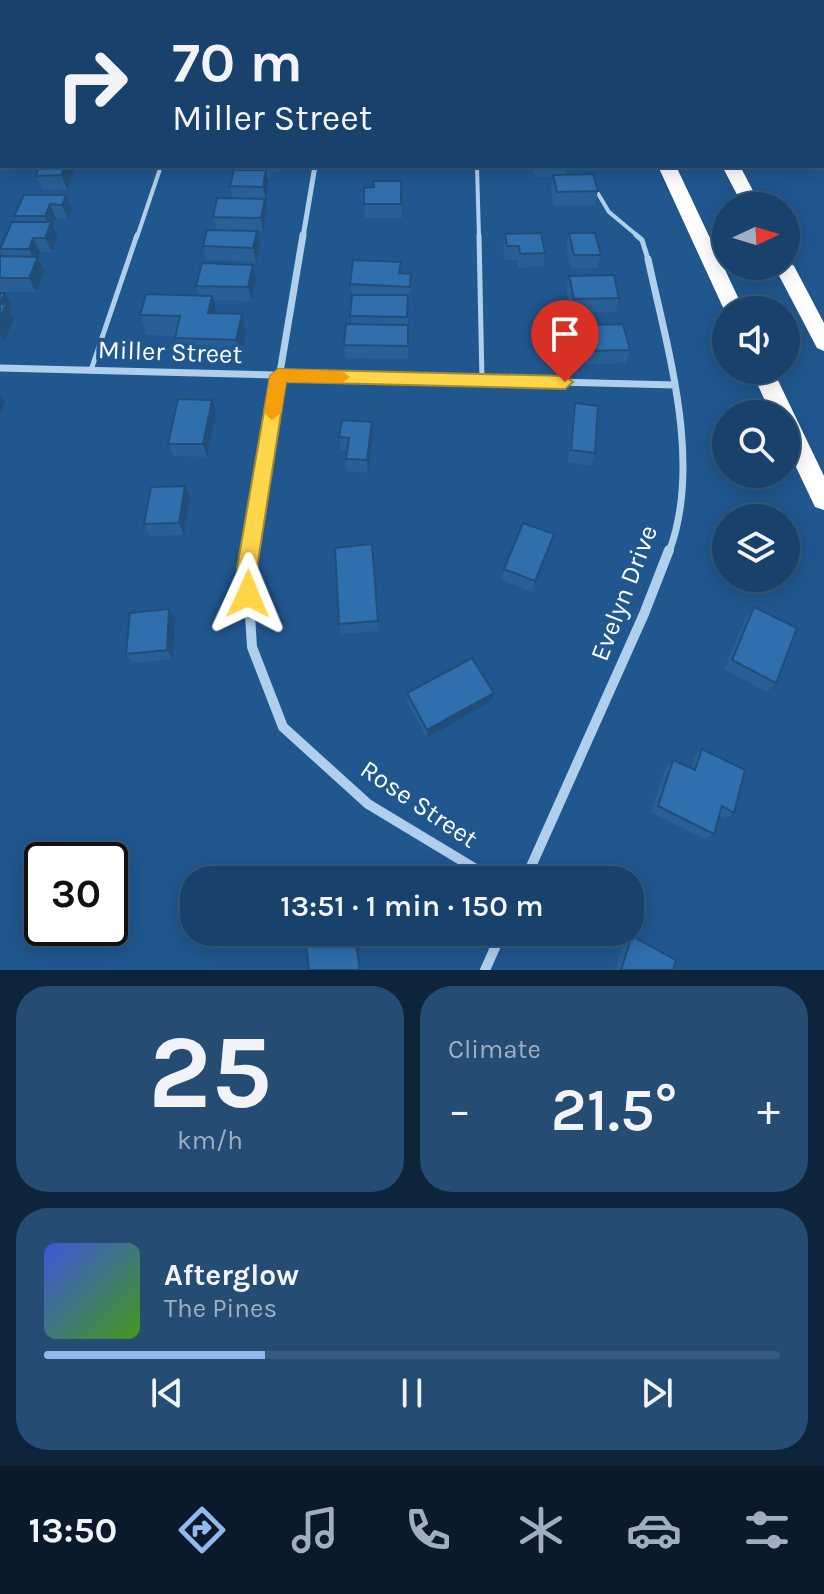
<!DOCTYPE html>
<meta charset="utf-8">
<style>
:root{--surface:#18416b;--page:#254c73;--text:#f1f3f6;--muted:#9fafc1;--line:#365a7e;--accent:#90b9f0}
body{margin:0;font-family:Karla,sans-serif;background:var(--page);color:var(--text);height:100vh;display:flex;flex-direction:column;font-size:30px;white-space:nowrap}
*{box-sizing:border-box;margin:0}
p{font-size:26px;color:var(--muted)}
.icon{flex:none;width:44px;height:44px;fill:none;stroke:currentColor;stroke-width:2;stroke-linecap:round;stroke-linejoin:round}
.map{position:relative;height:970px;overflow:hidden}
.panel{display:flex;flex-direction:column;gap:16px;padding:16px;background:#0d243b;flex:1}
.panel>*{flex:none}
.hud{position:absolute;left:0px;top:0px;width:824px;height:168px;box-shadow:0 4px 20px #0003,0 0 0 2px var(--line);background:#18416b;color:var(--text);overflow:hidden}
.needle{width:52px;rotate:86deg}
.fabs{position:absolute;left:712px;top:192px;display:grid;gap:16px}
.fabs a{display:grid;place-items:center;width:88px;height:88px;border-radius:50%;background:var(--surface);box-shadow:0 4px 20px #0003,0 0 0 2px var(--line);font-size:40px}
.speed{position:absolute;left:24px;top:842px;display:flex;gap:16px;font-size:40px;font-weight:700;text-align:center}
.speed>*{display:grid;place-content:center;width:104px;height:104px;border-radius:50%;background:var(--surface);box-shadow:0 4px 20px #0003,0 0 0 2px var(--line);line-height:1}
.speed .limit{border:4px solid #111;border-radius:12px;background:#fff;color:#111}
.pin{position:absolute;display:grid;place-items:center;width:68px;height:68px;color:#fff;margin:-82px -34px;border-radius:50% 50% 50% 0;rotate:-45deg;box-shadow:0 0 8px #0007}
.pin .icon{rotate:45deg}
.me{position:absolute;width:88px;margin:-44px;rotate:1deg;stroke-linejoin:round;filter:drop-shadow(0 0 6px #0008)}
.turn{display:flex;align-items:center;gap:28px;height:168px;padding:0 40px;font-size:36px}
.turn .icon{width:104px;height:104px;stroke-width:2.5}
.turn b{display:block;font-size:56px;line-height:68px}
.big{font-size:60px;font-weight:600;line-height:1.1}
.panel .tile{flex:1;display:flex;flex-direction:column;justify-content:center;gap:12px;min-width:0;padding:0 28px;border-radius:32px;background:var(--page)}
.panel .dial{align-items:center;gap:0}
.dial b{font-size:104px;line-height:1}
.song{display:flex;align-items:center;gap:24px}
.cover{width:96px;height:96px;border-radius:12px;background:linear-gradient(135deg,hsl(230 70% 55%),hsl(100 70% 35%))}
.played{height:8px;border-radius:4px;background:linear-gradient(90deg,var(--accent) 30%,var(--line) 30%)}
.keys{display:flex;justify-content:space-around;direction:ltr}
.heat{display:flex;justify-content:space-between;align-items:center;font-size:44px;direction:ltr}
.panel .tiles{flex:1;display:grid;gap:16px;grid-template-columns:1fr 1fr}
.tile:last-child{grid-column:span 2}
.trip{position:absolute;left:180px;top:866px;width:464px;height:80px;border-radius:32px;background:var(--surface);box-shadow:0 4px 20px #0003,0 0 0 2px var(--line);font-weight:600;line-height:80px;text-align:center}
.tabs{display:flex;height:128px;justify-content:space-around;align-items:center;background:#0a1a2b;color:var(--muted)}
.tabs .icon{width:56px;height:56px}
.tabs .active{color:var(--accent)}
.tabs b{font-size:36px;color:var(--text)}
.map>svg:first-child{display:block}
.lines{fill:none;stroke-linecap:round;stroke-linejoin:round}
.lane-far1{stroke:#afcfed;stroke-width:4}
.lane{stroke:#afcfed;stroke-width:5}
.street-far2{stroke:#afcfed;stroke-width:5}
.street-far1{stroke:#afcfed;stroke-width:7}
.street{stroke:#afcfed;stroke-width:10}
.secondary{fill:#dceafa;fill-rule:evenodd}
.highway{fill:#fff;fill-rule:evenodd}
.wall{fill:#285f95}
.shaded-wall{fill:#214e79}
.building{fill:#2f6fad;stroke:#214e79;stroke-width:2}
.route{fill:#ffd54a;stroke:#a68a30;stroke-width:2}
.slow{fill:#f59e0b}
.labels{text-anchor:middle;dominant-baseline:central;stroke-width:8;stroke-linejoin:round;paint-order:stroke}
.street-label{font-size:26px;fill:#fff;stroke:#20578f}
</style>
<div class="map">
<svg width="824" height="970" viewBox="0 0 824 970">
<rect width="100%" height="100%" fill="#20578f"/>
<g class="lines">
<path class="lane-far1" d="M821,0L824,6
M477,166L479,237
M594,187L609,212L639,237
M137,237L161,166"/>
<path class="lane" d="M479,235L482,381
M636,235L642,240L648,259
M91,370L137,235"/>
<path class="street-far2" d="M0,154L2,151
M303,237L315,166"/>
<path class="street-far1" d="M648,259C667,348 703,463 669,552
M0,368L675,385
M250,552L303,235"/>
<path class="street" d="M250,550L247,568L252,647L283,727L368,804L494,880
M525,880L644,614L669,550
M485,970L502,932"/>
<path class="secondary" d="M0,0H16L18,2H2L0,5Z"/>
<path class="highway" d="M582,0H596L597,2H583Z
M636,0H651L652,2H637Z
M658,166H676L744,310H726V314Z
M722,166H740L761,206H743Z
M786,260L794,266L824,323V351L817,348L774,266H786Z
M751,370H773L824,476V510L815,507L786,446V414H771Z"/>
</g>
<path class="wall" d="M822,6H824V83H822Z
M0,8H2V37L0,38Z
M39,166H74L67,189L42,190L36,176Z
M241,166H280V172H272L271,178H267L268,184L265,201L267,213L263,232L257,231L260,245L256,262L206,260L203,246L216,230L213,217L233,198L230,186L242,170Z
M532,166H567L565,175L598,191L595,205L554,206L551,189L553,177H534Z
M401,181L402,218H365L364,204L374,187Z
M66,195L72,209L68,219L56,218L53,225L58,236L52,252H40L38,257L45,271L36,292H0V256H4L0,249L17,222L14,216Z
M569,233L601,255L597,268L571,269L566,247Z
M505,234L545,253L543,267L518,268L517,260H505L503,248Z
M253,265L256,278L251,301L213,300L217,313L242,314L246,333L241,359L181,357L175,338V336L147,335L140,315L199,296L196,286Z
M401,273L411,287L410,300H408V359L346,358L344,345L351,324L352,298L350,284Z
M569,276L619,298L616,312L571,313L566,290Z
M561,326L630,350L626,363L574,365L572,353H561L558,339Z
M212,400L216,412L207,457L173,456L168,444Z
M575,403L595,453L591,466L568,462L572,416Z
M373,434L368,473L347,471L346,459L347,450H341L339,437Z
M185,486L190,498L184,535L150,536L144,524Z
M372,544L379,631L341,634L339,624Z
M551,545L532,592L501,580L504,569Z
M754,607L776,683L767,692L724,669L746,617Z
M169,609L175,619L173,659L133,663L126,654Z
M407,693H494L492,701L427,738L407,702Z
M702,749L734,813L725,819L719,816L714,834L705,839L651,812L666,767L673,760L691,768L695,756Z
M632,936L673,970H615L625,938Z"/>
<path class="shaded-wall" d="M65,166H74L75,167L67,189L61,175Z
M266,170L268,184L266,201L263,187Z
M66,195L72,209L68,219L62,205Z
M265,199L267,213L263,232L261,218Z
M50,204L56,218L53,225L58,236L52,252L45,238L49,227L45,216Z
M257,231L260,245L256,262L253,248Z
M33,238L40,252L35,263L29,249Z
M38,257L45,271L36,292L29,278Z
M253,265L256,278L251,301L248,287Z
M5,293L12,307L10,312L14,318L4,342L0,335V304Z
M212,296L218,316L208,313Z
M242,314L246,333L241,359L236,340Z
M0,394L5,401L0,416Z
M212,400L216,412L207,457L203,444Z
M372,422L373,434L368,473L367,460Z
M185,486L190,498L184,535L179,523Z
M554,534L551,545L532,592L535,581Z
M169,609L175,619L173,659L167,650Z
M494,693L492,701L427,738V730Z
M354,932H356L361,970H360Z"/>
<path class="building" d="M822,6H824V57H822Z
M0,8H2V24H0Z
M39,166H65L61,175L36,176Z
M234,170H266L263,187L230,186Z
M593,174L598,191L557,192L553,175Z
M373,181H401V204H364V188L374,187Z
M24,195H66L62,205L50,204L45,216H14Z
M217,198L265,199L261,218L213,217Z
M12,222H51L45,238H33L29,249H0Z
M207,230L257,231L253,248L203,246Z
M541,233L545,253L520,254L519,246H507L505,234Z
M569,233H595L601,255H574Z
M0,256L38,257L29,278H0Z
M353,260L401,262L399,273L411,274L410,287L350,284Z
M202,263L253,265L248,287L196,286Z
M614,275L619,298L574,299L569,276Z
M0,293H5L0,304Z
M146,294L212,296L208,313L242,314L236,340L175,338L180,316L140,315Z
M352,295H408L407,317L350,316Z
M0,304H6L0,319Z
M346,324L408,325V346L344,345Z
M623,324L630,350L577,351L575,339L564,340L561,326Z
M178,399L212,400L203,444H168Z
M575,403L598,406L595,453L571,450Z
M342,420L372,422L367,460L346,459L349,438L339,437Z
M185,486L179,523L144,524L151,487Z
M523,523L554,534L535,581L504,569Z
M372,544L378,621L339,624L335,548Z
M754,607L797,628L776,683L732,660Z
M169,609L167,650L126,654L130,613Z
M472,658L494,693L427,730L407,693Z
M702,749L745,770L734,813L722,806L714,834L658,806L673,760L695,770Z
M314,932H354L360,970H309L305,934Z
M632,936L676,960L673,970H621Z"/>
<path class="route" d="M278,369L565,376L573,382L565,389L286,382L257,568L258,594L255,600L248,603L241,600L237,568L270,376Z"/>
<path class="slow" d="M278,369L342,371L350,377L342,383L286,382L281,413L272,420L264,413L270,376Z"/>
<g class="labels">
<g class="street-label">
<text transform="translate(170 352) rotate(2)">Miller Street</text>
<text transform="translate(624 593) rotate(-69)">Evelyn Drive</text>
<text transform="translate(419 804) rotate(34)">Rose Street</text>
</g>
</g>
</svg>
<div class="fabs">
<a><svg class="needle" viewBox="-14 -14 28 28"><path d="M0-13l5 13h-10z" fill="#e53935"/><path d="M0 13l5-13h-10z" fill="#9fafc1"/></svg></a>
<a><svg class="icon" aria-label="sound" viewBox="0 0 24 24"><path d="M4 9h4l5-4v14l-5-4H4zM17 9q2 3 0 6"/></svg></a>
<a><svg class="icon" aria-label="search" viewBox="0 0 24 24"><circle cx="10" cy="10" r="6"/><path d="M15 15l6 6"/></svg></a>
<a><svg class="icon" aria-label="layers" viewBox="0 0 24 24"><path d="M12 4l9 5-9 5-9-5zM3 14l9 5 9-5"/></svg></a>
</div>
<div class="speed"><div class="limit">30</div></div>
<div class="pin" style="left:565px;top:382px;background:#d93025"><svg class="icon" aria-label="arrive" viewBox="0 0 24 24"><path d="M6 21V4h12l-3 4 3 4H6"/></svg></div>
<svg class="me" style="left:248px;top:594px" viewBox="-20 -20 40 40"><path d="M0-17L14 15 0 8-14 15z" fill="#ffd54a" stroke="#fff" stroke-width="4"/></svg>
<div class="trip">13:51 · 1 min · 150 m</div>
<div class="hud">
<div class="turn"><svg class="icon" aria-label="right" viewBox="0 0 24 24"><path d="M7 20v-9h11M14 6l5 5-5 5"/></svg><div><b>70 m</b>Miller Street</div></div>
</div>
</div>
<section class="panel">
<div class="tiles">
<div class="tile dial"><b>25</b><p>km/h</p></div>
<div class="tile"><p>Climate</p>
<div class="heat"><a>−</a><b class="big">21.5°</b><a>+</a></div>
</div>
<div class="tile">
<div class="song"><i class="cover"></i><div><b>Afterglow</b><p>The Pines</p></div></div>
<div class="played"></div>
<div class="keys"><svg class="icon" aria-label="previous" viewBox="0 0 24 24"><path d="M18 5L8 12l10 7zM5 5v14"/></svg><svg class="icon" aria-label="pause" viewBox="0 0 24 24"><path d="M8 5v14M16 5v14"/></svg><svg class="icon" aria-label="next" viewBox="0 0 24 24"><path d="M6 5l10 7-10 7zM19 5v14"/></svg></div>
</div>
</div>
</section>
<nav class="tabs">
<b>13:50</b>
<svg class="icon active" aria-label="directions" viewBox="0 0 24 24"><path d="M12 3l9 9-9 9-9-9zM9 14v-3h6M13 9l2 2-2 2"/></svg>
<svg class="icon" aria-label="music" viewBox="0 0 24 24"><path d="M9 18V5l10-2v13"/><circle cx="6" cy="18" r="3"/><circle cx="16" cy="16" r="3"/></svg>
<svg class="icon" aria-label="phone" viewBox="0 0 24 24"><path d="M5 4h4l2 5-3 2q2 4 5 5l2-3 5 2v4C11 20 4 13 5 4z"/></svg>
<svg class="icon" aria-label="climate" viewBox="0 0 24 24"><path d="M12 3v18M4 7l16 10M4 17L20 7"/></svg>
<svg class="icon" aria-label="car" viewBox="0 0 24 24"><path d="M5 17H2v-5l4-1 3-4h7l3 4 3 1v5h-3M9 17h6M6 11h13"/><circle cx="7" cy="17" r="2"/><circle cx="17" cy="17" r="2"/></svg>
<svg class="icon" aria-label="filters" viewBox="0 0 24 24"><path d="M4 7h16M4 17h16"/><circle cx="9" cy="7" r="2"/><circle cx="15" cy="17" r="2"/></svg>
</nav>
